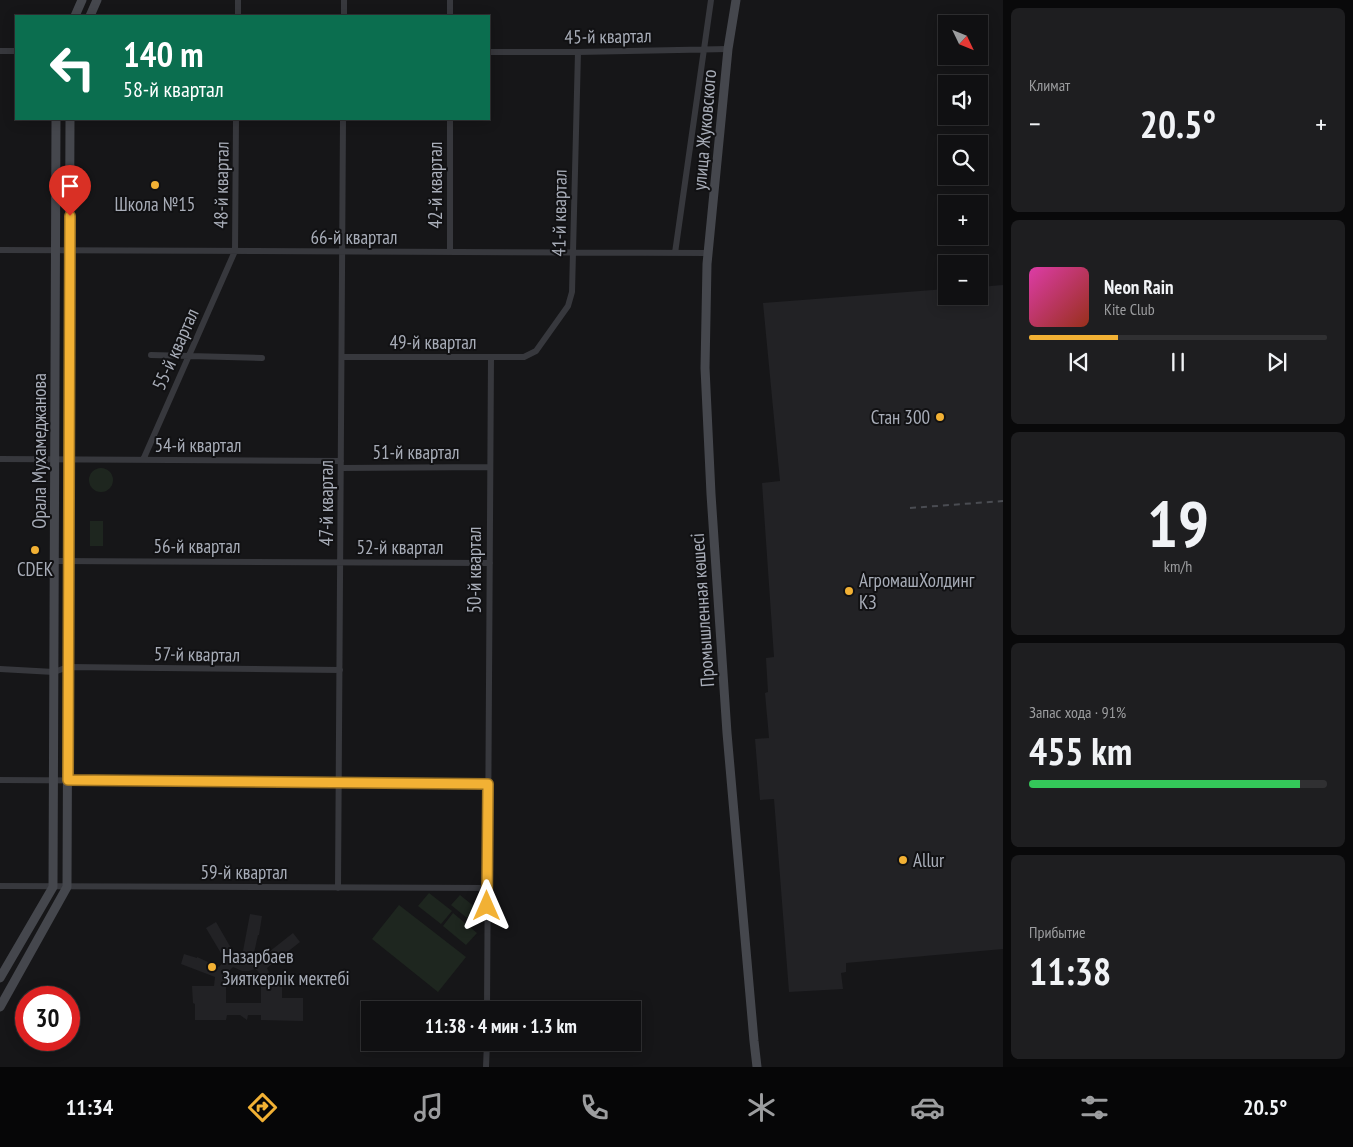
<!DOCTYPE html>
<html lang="ru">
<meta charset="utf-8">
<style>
:root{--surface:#101012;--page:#1e1e20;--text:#f1f3f6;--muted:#9c9d9f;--line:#303032;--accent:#f2b134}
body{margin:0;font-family:"PT Sans Narrow",sans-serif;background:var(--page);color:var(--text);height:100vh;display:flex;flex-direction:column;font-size:19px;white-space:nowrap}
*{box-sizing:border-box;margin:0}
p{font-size:16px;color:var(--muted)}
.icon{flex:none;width:28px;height:28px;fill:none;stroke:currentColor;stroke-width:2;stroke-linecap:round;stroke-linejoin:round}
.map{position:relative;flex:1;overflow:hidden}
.details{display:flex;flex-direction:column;gap:8px;padding:8px;background:#09090a;width:350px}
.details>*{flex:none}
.top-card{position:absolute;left:15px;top:15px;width:475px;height:105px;border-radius:0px;box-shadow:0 2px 12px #0003,0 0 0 1px var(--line);background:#0b6e4f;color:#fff;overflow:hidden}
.needle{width:32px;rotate:133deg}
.controls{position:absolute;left:938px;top:15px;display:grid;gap:10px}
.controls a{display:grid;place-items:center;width:50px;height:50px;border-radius:0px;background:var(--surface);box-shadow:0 2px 12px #0003,0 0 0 1px var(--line);font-size:25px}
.speed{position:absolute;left:15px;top:986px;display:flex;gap:10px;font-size:25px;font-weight:700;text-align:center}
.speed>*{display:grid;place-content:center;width:65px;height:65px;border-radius:50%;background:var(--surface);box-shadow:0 2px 12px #0003,0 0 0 1px var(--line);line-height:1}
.speed .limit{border:8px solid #d22;background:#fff;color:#111}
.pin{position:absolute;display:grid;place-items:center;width:42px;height:42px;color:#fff;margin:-51px -21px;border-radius:50% 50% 50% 0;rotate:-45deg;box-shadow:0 0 5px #0007}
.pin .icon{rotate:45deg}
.me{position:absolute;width:55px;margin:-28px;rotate:0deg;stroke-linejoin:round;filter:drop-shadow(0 0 4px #0008)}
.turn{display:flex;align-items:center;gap:18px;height:105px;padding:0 25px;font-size:22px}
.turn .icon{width:65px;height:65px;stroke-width:2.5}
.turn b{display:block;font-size:35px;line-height:42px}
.big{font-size:38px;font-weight:700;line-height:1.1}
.details .tile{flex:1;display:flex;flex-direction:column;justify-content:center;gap:8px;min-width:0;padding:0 18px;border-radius:8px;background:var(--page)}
.details .dial{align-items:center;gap:0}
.dial b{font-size:65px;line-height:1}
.song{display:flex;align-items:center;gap:15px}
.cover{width:60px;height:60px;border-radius:8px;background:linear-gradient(135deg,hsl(320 70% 55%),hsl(10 70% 35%))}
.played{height:5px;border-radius:2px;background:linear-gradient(90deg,var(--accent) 30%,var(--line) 30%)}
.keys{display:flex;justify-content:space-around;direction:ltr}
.heat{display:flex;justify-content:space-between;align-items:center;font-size:28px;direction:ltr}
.charge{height:8px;border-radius:4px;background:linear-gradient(90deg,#34c759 91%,var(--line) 0)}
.trip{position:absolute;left:361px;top:1001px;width:280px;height:50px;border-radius:0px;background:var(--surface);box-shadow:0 2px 12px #0003,0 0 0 1px var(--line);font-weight:700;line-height:50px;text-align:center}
.menu{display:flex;height:80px;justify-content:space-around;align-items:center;background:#060607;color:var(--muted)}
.menu .icon{width:35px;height:35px}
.menu .on{color:var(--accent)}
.menu b{font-size:22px;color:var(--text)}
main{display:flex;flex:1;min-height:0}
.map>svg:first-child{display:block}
.built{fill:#222225;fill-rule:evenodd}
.green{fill:#1e261f}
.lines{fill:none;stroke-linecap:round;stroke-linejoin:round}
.street{stroke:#37383d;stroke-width:6}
.secondary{stroke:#45474d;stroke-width:9}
.rail{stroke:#4a4c52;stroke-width:2;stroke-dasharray:6 5;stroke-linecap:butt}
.route-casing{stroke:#9d7322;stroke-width:12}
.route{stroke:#f2b134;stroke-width:9}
.poi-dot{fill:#f2b134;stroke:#111113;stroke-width:2}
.labels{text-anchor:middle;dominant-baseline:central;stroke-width:4;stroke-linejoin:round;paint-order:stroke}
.street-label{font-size:19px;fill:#a8adb8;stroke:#111113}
.poi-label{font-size:19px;fill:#a8adb8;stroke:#111113;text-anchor:start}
</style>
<main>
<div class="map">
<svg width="1003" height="1067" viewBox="0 0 1003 1067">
<rect width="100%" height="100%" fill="#161618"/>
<path class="built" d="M1003,285V949L846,963V972L841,973L843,989L789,992L774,799L760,800L755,739L769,738L765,693L768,692L766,658L774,657L762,483L780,481L763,303L946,289V296H979V287Z
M250,914L262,916L259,935H258L254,953L253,954L260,959L293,933L300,942L267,968L270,975L271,986H282V998H303V1021L261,1020V1015H248L247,1020L240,1015H227L226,1020H195V1004L193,1003L192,986H214L215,977L181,964L184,954L197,958V957L219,967L225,960L206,928L216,922L235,955L242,953L243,951ZM233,967L242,971H249L255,969L258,971L261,978V1003H226V979L228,972Z"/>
<path class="green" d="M89 480a12 12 0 1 1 24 0a12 12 0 1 1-24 0Z
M90,521H103V546H90Z
M429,893L452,911L441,924L418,906Z
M460,895L476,908L467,918L451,905Z
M399,905L466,957L438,992L372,939Z
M453,913L477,933L466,945L443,926Z"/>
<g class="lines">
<path class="street" d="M238,16V0
M344,16V0
M450,16V0
M0,51H16
M489,52H578L728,49
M0,250L708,253
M450,252V119
M675,253L711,0
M151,355L262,358
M342,357H524L536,351L568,306L572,292L578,52
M0,459L341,461
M143,460L235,251L236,119
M341,468L490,467
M54,561L490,563
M0,669L54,672L68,667L340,670
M0,780L488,783
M0,886L487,888
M338,888L343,119
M487,1010L491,357
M486,1067L487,1042"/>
<path class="secondary" d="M736,0L728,49L707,264L705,368L711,494L727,733L754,1041L757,1067
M75,16L82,0
M90,16L97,0
M0,978L53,887L56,119
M0,1007L67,887L70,119"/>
<path class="rail" d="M910,508L1003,501"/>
</g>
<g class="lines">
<defs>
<path id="route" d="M70,216L68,780L488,784L487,906"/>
</defs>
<use href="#route" class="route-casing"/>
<use href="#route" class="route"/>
</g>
<g class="poi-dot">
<circle cx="155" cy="185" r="5"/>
<circle cx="940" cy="417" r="5"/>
<circle cx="35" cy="550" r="5"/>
<circle cx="849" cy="591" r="5"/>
<circle cx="903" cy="860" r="5"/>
<circle cx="212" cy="967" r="5"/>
</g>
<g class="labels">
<g class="street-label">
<text transform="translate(608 36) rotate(-1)">45-й квартал</text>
<text transform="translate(704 130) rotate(-85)">улица Жуковского</text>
<text transform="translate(221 185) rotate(-89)">48-й квартал</text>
<text transform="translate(435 185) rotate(-90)">42-й квартал</text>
<text transform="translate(559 213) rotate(-89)">41-й квартал</text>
<text x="354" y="237">66-й квартал</text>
<text x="433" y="342">49-й квартал</text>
<text transform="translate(175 349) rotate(-66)">55-й квартал</text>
<text x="198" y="445">54-й квартал</text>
<text transform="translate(39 451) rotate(-90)">Орала Мухамеджанова</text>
<text x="416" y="452">51-й квартал</text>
<text transform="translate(326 503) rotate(-90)">47-й квартал</text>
<text x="197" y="546">56-й квартал</text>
<text x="400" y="547">52-й квартал</text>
<text transform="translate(474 570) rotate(-90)">50-й квартал</text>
<text transform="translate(702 610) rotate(-94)">Промышленная көшесі</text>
<text transform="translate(197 654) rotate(1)">57-й квартал</text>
<text x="244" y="872">59-й квартал</text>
</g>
<g class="poi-label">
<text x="155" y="204" text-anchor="middle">Школа №15</text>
<text x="930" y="417" text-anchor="end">Стан 300</text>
<text x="35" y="569" text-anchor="middle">CDEK</text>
<text x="859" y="580">АгромашХолдинг<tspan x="859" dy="22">КЗ</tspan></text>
<text x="913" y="860">Allur</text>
<text x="222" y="956">Назарбаев<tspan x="222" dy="22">Зияткерлік мектебі</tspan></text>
</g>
</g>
</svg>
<div class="controls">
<a><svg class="needle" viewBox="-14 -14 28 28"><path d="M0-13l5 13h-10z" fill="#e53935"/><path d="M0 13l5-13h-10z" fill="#9c9d9f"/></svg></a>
<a><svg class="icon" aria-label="sound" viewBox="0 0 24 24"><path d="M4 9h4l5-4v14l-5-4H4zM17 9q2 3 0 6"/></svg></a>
<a><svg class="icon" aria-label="search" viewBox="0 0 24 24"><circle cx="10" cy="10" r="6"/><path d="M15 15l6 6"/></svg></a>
<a>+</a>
<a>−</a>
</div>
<div class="speed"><div class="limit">30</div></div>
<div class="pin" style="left:70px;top:216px;background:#d93025"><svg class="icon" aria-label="arrive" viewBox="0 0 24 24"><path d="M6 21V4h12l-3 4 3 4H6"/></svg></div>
<svg class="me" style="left:487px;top:906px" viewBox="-20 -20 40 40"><path d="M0-17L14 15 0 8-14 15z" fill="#f2b134" stroke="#fff" stroke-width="4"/></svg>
<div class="trip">11:38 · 4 мин · 1.3 km</div>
<div class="top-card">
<div class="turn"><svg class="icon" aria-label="left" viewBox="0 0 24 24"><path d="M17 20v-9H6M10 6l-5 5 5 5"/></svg><div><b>140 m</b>58-й квартал</div></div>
</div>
</div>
<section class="details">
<div class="tile"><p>Климат</p>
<div class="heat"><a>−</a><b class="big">20.5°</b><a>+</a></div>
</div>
<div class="tile">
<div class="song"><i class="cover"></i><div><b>Neon Rain</b><p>Kite Club</p></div></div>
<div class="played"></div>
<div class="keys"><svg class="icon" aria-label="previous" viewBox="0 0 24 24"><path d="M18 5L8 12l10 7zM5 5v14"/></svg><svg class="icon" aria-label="pause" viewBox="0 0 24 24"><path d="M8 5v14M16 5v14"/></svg><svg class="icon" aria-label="next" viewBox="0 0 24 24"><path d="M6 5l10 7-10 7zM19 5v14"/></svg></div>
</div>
<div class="tile dial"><b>19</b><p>km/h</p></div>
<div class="tile"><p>Запас хода · 91%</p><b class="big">455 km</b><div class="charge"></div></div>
<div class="tile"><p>Прибытие</p><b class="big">11:38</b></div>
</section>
</main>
<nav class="menu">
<b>11:34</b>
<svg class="icon on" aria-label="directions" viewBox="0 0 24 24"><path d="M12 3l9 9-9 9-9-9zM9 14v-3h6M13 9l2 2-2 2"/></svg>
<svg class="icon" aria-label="music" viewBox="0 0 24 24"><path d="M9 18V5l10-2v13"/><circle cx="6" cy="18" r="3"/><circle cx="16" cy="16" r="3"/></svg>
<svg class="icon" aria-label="phone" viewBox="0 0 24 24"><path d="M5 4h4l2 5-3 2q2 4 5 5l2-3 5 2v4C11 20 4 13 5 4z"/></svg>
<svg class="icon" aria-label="climate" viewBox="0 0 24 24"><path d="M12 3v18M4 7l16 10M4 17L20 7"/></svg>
<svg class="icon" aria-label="car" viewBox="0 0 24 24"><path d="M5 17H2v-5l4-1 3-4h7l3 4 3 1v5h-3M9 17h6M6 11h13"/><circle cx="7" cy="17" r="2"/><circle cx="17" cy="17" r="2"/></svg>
<svg class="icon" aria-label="filters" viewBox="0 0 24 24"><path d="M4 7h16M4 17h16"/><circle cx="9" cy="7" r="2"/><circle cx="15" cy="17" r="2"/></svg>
<b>20.5°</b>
</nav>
